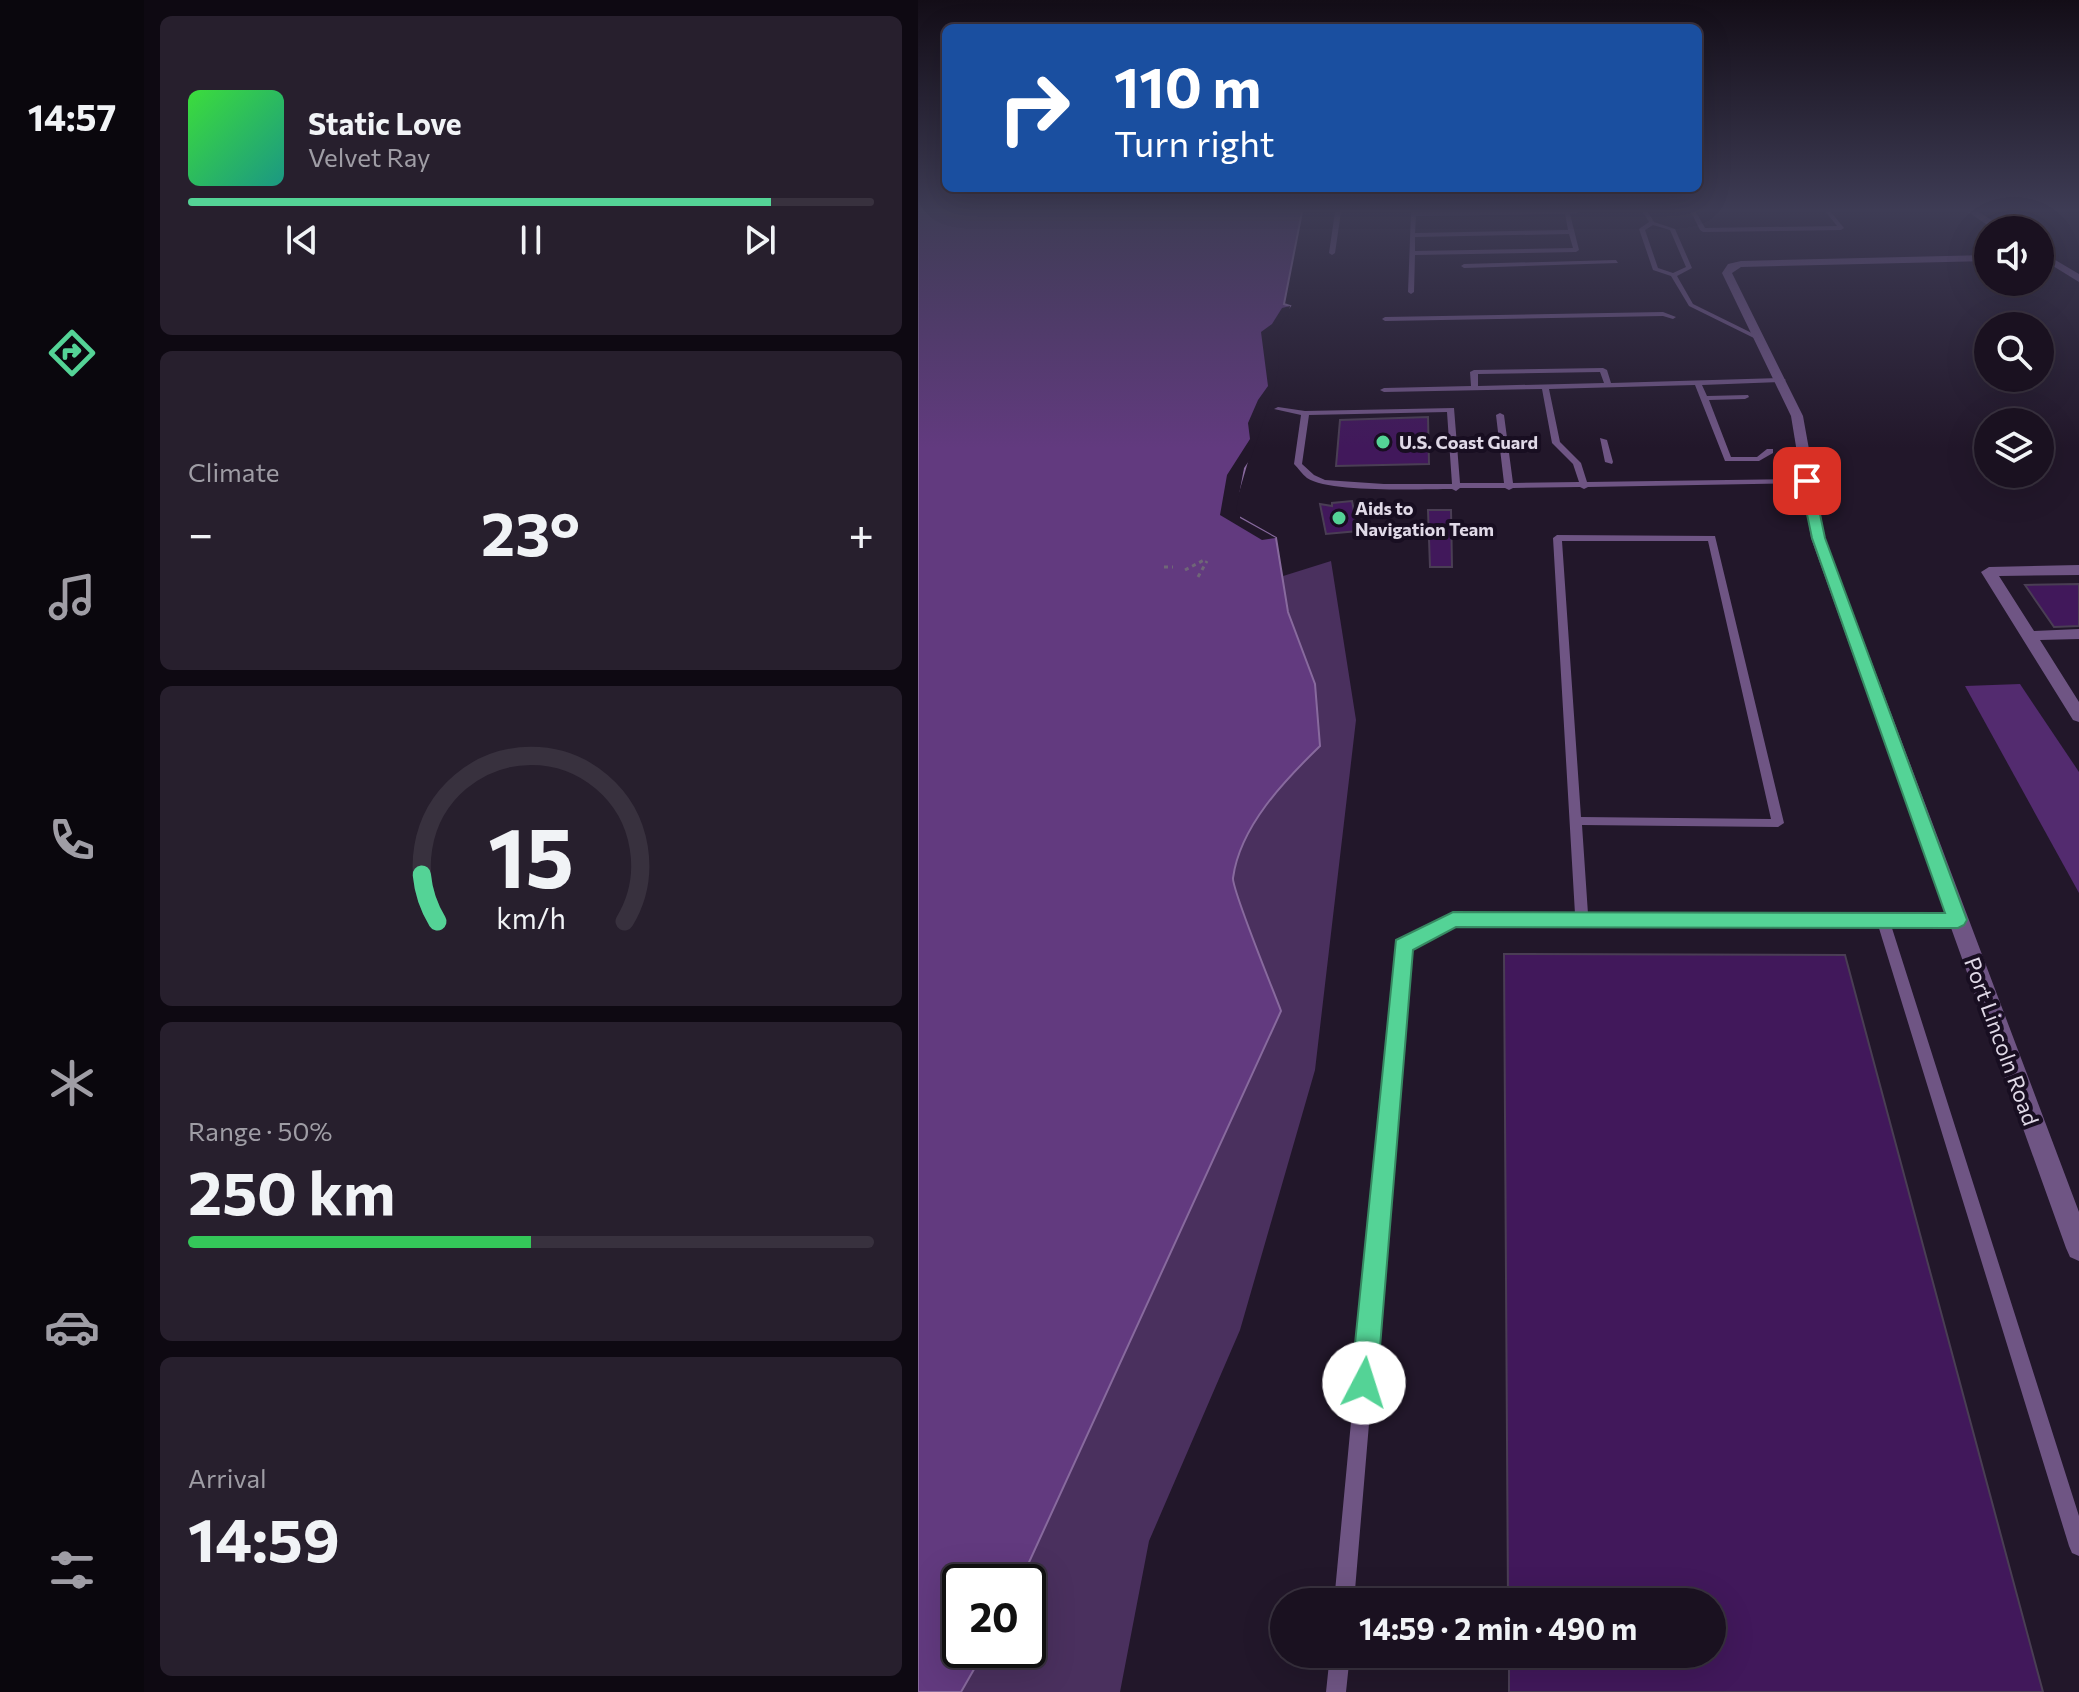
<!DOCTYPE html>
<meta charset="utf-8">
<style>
:root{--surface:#1a1120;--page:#271f2d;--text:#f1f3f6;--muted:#9f9da5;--line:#38313e;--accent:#54d396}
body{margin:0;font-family:Commissioner,sans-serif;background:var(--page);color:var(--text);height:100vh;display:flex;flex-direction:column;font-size:30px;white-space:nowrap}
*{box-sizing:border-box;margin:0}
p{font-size:26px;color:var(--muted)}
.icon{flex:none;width:44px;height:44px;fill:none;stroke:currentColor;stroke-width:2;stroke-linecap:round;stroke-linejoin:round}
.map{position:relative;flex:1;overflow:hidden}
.side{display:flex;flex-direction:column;gap:16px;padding:16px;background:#0e0912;width:774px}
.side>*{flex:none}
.hud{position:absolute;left:24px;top:24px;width:760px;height:168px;border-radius:12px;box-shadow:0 8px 32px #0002,0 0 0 2px var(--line);background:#1a4fa0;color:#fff;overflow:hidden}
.buttons{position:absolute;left:1056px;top:216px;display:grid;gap:16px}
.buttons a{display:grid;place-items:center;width:80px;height:80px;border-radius:50%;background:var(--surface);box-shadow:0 8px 32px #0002,0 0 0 2px var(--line);font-size:40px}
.speed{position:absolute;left:24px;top:1564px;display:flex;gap:16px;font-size:40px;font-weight:700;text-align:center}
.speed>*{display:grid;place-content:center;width:104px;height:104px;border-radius:50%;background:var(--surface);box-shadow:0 8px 32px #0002,0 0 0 2px var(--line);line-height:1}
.speed .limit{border:4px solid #111;border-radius:12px;background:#fff;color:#111}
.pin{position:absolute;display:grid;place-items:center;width:68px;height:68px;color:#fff;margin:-34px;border-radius:16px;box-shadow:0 4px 12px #0006}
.me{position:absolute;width:88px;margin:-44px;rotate:5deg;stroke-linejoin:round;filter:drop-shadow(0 0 6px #0008)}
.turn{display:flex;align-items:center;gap:28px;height:168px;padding:0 40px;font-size:36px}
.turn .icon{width:104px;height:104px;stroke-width:2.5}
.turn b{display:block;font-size:56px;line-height:68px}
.big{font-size:60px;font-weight:700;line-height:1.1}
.side .tile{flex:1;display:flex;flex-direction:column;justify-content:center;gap:12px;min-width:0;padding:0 28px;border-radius:12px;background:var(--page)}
.side .dial{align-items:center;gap:0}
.dial svg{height:208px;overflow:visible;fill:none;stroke:var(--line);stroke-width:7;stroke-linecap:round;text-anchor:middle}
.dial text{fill:var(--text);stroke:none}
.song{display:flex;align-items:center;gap:24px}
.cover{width:96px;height:96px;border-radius:12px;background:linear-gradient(135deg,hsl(120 70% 55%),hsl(170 70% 35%))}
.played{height:8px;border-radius:4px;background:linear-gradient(90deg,var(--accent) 85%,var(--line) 85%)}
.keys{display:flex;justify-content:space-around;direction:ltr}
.heat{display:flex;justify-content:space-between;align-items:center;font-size:44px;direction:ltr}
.charge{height:12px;border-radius:6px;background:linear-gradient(90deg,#34c759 50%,var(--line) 0)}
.trip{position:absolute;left:352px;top:1588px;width:456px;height:80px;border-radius:40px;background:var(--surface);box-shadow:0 8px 32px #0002,0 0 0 2px var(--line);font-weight:700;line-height:80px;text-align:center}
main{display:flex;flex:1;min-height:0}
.menu{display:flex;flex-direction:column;width:144px;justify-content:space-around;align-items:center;background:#0a070d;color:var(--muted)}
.menu .icon{width:56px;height:56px}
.menu .on{color:var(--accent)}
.menu b{font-size:36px;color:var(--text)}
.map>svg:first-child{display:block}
.green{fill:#4a305e;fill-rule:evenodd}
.forest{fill:#532b6f}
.water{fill:#623a7f;stroke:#886a9e;stroke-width:2}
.pier{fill:#22172a}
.building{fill:#41185b;stroke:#4a3e54;stroke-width:2}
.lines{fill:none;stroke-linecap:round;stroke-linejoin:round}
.path{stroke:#6f6677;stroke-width:3;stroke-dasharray:4 4;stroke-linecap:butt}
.service{fill:#6f5584;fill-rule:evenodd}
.minor{fill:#6f5584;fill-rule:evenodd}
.tertiary{fill:#6f5584;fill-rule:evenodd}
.route{fill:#54d396;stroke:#378962;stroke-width:2}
.poi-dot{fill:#54d396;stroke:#180e21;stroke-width:3}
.labels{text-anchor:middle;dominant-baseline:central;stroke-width:8;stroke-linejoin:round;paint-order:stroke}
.far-poi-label{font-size:18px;font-weight:bold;fill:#e0d9e7;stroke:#180e21;text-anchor:start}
.street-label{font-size:22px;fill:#e0d9e7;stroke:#180e21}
</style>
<main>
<nav class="menu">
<b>14:57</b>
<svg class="icon on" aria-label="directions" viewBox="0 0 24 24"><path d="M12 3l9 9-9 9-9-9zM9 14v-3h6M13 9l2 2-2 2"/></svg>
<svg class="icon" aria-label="music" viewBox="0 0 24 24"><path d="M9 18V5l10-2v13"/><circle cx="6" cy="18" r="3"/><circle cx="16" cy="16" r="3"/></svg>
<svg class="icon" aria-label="phone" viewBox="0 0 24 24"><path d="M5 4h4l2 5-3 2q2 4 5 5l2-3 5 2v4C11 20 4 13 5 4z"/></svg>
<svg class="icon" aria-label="climate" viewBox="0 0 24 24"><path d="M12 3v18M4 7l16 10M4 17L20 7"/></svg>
<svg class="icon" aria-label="car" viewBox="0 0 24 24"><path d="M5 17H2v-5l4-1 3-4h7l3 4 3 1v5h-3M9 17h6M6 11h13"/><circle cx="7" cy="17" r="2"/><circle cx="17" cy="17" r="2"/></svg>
<svg class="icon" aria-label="filters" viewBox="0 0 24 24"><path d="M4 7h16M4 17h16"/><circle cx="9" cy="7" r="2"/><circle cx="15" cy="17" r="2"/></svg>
</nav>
<section class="side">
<div class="tile">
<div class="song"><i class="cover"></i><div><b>Static Love</b><p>Velvet Ray</p></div></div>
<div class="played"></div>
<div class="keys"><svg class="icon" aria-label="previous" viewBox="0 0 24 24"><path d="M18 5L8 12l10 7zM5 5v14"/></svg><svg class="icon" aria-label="pause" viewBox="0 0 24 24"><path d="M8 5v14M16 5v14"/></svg><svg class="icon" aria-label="next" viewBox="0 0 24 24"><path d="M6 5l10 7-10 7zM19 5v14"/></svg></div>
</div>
<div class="tile"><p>Climate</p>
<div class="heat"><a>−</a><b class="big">23°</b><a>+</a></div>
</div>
<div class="tile dial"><svg viewBox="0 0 100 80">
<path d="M14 69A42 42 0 1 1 86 69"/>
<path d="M14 69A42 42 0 0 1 8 51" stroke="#54d396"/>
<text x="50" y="56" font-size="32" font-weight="700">15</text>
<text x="50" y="72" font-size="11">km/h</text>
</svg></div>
<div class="tile"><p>Range · 50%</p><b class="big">250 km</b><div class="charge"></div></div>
<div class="tile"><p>Arrival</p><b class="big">14:59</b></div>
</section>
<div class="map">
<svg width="1161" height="1692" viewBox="0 0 1161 1692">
<rect width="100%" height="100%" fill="#22172a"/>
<path class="green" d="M302,515L358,538L362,577L413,561L438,720L397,1070L322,1330L231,1541L202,1692H0V1426ZM42,1582H110V1650H42Z"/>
<path class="forest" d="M1102,684L1161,772V893L1047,686Z"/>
<path class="water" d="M0,212H384L366,304L372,306L355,330L357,366L314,513L358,538L370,612L397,684L402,746C367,780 322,826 315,878C314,890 356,992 363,1011L102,1582H42V1650H67L43,1692H0Z"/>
<path class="pier" d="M372,306L371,313L359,332L361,366L357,387L333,458L326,468L318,511L322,514V518L358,538L344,540L302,515L309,475L332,439L330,423L340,400L350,386L343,332L354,324L364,308Z"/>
<path class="building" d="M510,417L511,464L418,466L422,420Z
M434,501L440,531L408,534L402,504L414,506V503Z
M510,510H533L534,567H512Z
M1161,584V626L1136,627L1107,585Z
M586,954L927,955L1125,1692H591V1654H794V1602H590Z"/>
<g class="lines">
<path class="path" d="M246,567H255
M267,570L286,560
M280,577L289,561"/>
<path class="service" d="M417,212H423L417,253L414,255L411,253Z
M493,212H660V213L652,214L661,250L658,252L497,255L496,292L493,294L490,292ZM647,214L650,230L497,233L498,216ZM651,234L655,248L497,251V237Z
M725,212H730L736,222L757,229L774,268L759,276L775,304L846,339V341H842L771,306L753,276L735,270L721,229L731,222ZM735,225L752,230L768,267L755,273L740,268L727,230Z
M773,212H778L787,228L919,226L908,212H913L926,228L923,230L785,232L782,230Z
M698,260L700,263L546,268L543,266L546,264Z
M745,312L758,317L755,319L745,316L467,321L464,319L467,317Z
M685,368L689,370L693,383L864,378L868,380L864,382L784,385L789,396L830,395L831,397L827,399L791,400L813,457H839L849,449H855V453L841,461H807L777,385L631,389L642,442L663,463L669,482L889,479L893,481L889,483L670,487L666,489L662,487L595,488L591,490L587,488H542L538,491L534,489C505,489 411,493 389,478C384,474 380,468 376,464L383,415L356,409L360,407L387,411L536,408L542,483H586L578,415L582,413L586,415L595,483L661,482L655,464L634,443L624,389L466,392L462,390L466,388L553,386L552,372L556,370ZM682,372L686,383L560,386V374ZM529,412L534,484H466L407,480L396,475L384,464L391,415Z
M682,438L689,440L695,462L694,464L687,462Z
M639,535L797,536L866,823L860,827L664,825L670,914L1040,915L1045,917L1046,920L1045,923L1040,925H973L1161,1516V1556L1154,1553L1151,1546L960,925L537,924L491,949L436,1602H416L478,946L480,942L535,914H657L635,538ZM644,541H790L853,819L663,817Z
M412,1654H432L428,1692H408Z"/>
<path class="minor" d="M1161,565V575L1081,576L1116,631L1161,629V639L1122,640L1161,702V722L1155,720L1063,572L1071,567Z"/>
<path class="tertiary" d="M1050,212H1061L1089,230H1077Z
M1122,251L1161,274V282L1122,258Z
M1070,255V261L823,267L814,273L885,416L907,538L1161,1212V1261L1152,1257L1148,1248L893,538L873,416L804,273L810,264L823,261Z"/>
</g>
<linearGradient id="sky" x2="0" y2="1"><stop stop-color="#130d17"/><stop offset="0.47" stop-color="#3e3c55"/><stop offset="1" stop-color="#3e3c55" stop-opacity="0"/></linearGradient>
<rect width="1161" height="448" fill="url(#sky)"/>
<path class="route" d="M889,477L895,481L907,538L1049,920L1046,925L1040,928L538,927L495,950L459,1383L455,1393L446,1396L437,1393L433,1383L478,940L535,912L1027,913L894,538L882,481Z"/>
<g class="poi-dot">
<circle cx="465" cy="442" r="8"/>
<circle cx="421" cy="518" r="8"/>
</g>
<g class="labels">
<g class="far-poi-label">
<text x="481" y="442">U.S. Coast Guard</text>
<text x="437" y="508">Aids to<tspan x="437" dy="21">Navigation Team</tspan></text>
</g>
<g class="street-label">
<text transform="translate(1084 1041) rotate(70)">Port Lincoln Road</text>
</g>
</g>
</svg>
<div class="buttons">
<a><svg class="icon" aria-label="sound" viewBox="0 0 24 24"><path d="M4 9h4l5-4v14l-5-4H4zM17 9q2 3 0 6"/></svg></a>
<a><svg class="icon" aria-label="search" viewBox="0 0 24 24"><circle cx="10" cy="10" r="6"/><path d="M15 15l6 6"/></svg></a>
<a><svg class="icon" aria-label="layers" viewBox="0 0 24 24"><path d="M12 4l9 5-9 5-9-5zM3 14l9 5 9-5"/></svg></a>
</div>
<div class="speed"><div class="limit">20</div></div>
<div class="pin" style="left:889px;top:481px;background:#d93025"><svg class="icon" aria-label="arrive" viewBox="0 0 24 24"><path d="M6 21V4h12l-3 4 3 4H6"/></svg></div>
<svg class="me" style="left:446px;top:1383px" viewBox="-20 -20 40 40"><circle r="19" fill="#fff"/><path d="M0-13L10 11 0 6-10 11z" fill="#54d396"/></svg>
<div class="trip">14:59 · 2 min · 490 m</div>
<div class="hud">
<div class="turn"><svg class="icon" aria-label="right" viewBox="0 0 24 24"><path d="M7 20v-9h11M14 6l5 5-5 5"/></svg><div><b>110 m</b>Turn right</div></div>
</div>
</div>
</main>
